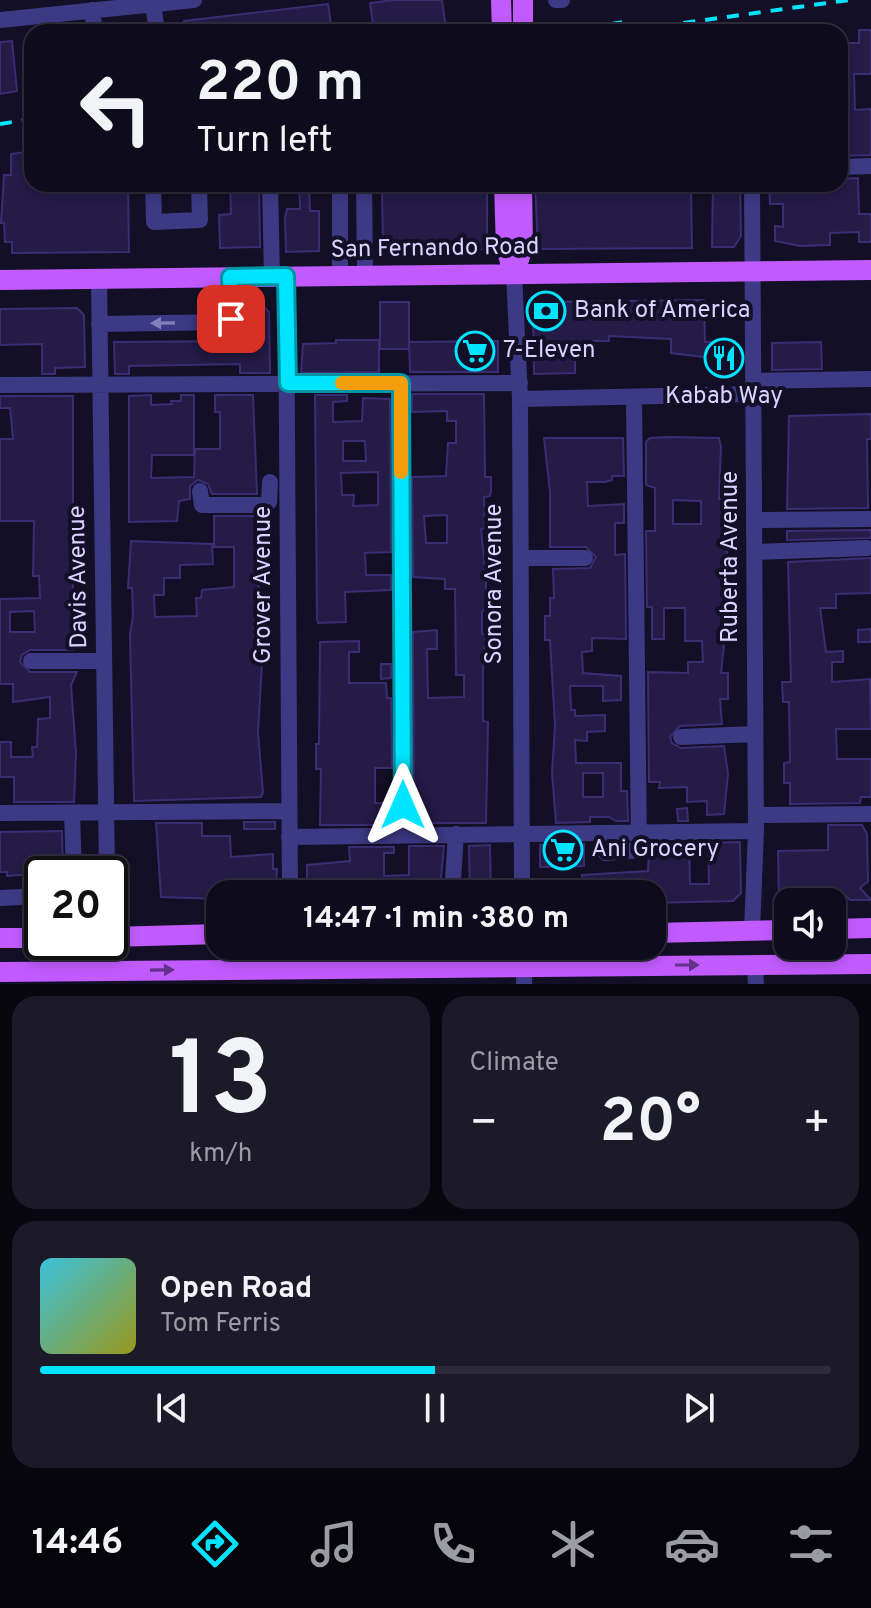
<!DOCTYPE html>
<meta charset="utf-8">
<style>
:root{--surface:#0e0b1c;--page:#1c1929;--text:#f1f3f6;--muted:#9b9ba3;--line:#2e2b3b;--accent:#00e5ff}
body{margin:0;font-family:Overpass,sans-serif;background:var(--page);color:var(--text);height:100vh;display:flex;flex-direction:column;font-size:30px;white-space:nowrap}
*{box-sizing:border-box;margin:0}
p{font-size:26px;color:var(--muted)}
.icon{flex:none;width:44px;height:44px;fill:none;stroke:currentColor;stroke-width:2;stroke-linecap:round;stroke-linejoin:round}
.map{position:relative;height:984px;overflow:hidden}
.drawer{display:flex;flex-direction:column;gap:12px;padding:12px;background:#08060f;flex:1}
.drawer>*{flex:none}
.banner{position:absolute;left:24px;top:24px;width:824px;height:168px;border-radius:24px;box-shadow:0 4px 12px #0003,0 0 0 2px var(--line);background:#0e0b1c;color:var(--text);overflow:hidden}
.buttons{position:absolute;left:774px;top:888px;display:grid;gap:16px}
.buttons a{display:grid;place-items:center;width:72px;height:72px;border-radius:16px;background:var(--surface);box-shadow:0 4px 12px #0003,0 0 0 2px var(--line);font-size:40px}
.speed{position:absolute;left:24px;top:856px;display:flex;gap:16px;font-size:40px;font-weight:700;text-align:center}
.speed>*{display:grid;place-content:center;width:104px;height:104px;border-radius:50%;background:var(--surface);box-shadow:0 4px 12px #0003,0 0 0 2px var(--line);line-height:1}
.speed .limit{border:4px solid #111;border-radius:12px;background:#fff;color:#111}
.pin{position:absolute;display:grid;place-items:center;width:68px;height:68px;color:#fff;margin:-34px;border-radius:16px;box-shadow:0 4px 12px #0006}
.me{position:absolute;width:88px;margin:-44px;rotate:0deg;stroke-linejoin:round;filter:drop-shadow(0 0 6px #0008)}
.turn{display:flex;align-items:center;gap:28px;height:168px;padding:0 40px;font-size:36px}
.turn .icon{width:104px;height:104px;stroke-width:2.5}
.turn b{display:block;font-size:56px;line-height:68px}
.big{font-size:60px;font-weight:700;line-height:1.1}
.drawer .card{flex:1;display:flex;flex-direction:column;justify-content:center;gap:12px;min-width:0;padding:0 28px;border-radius:24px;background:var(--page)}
.drawer .dial{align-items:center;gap:0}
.dial b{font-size:104px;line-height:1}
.song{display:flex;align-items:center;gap:24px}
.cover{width:96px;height:96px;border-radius:12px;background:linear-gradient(135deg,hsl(190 70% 55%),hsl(60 70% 35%))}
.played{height:8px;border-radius:4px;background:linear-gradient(90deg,var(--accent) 50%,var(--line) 50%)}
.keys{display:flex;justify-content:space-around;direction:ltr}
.heat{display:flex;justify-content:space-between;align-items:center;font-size:44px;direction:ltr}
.drawer .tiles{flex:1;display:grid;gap:12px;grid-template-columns:1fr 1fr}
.card:last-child{grid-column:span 2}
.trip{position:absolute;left:206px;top:880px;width:460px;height:80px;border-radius:24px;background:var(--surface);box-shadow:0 4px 12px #0003,0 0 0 2px var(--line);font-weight:700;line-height:80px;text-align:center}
.tabs{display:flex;height:128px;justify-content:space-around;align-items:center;background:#06040b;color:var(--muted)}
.tabs .icon{width:56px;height:56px}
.tabs .current{color:var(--accent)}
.tabs b{font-size:36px;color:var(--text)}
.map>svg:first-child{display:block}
.building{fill:#241b47;stroke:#3b2d73;stroke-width:2;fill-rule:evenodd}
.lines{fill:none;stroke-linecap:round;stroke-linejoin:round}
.minor{stroke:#3d3a85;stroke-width:16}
.major{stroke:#c25bff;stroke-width:20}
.rail{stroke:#00e5ff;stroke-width:4;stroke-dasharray:12 10;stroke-linecap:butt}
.oneway{fill:#837fbc}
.oneway2{fill:#623188}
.route-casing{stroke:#0095a6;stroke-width:20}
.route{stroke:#00e5ff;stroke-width:14}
.slow{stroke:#f59e0b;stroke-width:14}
.labels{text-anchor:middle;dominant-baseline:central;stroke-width:8;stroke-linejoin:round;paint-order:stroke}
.street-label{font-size:24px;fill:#d9d4ff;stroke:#130f26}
.poi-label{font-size:24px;fill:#d9d4ff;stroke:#130f26;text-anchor:start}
</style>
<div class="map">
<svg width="871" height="984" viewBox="0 0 871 984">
<rect width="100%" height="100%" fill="#130f26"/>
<path class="building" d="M394,0H442L446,28L374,32L370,3Z
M328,4L332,32H185L184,21Z
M859,30H871V74H854L855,110L871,109V155L840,156V43H859Z
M12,41L17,91L0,94V42Z
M32,151V184H128L129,252L12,253V242H5L4,223H1L4,175H11V154Z
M858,178L859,214H871V242H859V232L830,233V245L800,246L775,241V226L783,227V204H770L769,184L829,188V184H840V179Z
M230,184H259L260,247L220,248L219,215L231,214Z
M299,184H309L310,211H319V251L286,252L285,217L287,209H300Z
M382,184H487V249L437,254V250H428V245L383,248Z
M535,184H620V192L691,191L692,248L538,249Z
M713,184H740L741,236L734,247H712Z
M704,300L705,342L735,341V370H712V358L671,353V339L609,336V341H587V354H575V373L534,374L533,311L542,302Z
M380,302H409V349H380Z
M252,306H263L269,312L270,373H240V364L129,366V374H115L114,342L248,341V336L253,335Z
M77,308L84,315L85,367L55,368V374H42V344L0,345V309Z
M336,340H379V372L301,373L303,344L336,343Z
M498,341V372H410L409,342Z
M821,342L822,369L772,370V343Z
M412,394H484L485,477H491V490L490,496L484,497L485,528L481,529L486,578V607L482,612V634H486L483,666V721L488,722L486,823H414L413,632L437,630V649H427L428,698L464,697V675H456L455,589H445V579L413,577L412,477L446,476L448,443H456V421H447V411L412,412ZM447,515V543H426L424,516Z
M151,395V405L172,404L171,401H181V395H194V455H152L151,478L194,477L195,449H220V412H215V395H253L257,494H212L208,484L198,480L190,486V499L179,501L177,521L129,522V396Z
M315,395H347V401L333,402V422L362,421L363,398L390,399L391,552L365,553L366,575H391V590L345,592L346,622L318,623L317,618ZM343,441H365L366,461H343ZM378,472V505L353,506L354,495H342L341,473Z
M0,396H73V650H30L22,655L20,662L30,672H77L71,685L76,753L74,802H14V777H0V742H11V757H33L32,747H37L38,719L50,718V697L13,702V684H0V599L40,598L39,576H33L34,521H0V439H13L10,408H0ZM34,611L35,632H10V612Z
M871,414V439H867L868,508L787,509L789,416Z
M667,437L719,438L721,447L719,499H722L723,533H726L729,598L721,673H728V699H720L722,724L680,726L670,737L672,743L681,748L724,746L728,774L724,814L707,815V801L687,802V787L659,788L660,782H649L648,672L688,673V662H703L702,641H685V608H664V639H652V607H647L646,531H655V488L646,485V442L650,438ZM673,500L701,501V524H673Z
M544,438H623L624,476H612V480L605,482H587L588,506L624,504V523H615V555L625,554L626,639L592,638V651L582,652L583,673L621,676V700L603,701V686H570L571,710H575V716L605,715V731L587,732V741L575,740L576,763H621V791H627L628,821H616L609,817H590V822L556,823L552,773L555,726L550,640H545V616H550V598H554L553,569L590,568L596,557L586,547H550V492ZM583,773H603V797H583Z
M214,516H257L259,615L254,620V640L255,660L262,664L258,733L263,792L261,797L134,801L130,635L133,616L132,588H128L131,541L212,544L213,564L180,565V578H164V595H154L155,617L197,616L196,598H201L202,590L234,587V547H214Z
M871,530V538L787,540V531Z
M871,558V593L836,594V608H820L826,652L843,651V662H832V682L870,679L871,729H836L837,759H871V797H861L860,803L790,804V783H784V763L790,762L789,702H783L782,682H791L788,562Z
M871,629V642H858V630Z
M359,641V652H349V683H386L387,698H391L392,768H375V803H392V825H320L321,769H316V744H319L320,642Z
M381,664H391V678L381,679Z
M687,808L688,821H678L677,809Z
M244,822H275V829H244Z
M156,823H202V836H230L231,857L273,854V869H277L275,892L220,894V899L161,897Z
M828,825H862L867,834L868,881L860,888L871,900H850L846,896L841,900L779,901L778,851L828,850Z
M62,831L63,872L7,876V872H0V832Z
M740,842L741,893L733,901L652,903V894H582V875L648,871L649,853L673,852V847H689L690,884H709L708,843Z
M584,844V866L540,867V845Z
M490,845L491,894H470L469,846Z
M409,846H444L440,889L411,890V894H307V865L350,861L349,847H394V853H384V876L409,875Z"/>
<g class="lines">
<path class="minor" d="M556,0H562
M153,4L157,32
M92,10L95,32
M0,20L194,0
M840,167L871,166
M153,184L154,222L200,220L199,184
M270,184L272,276
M340,184V276
M364,184L365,275
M514,274L520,399L522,894
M286,276L290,894
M99,279L107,874
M99,324L227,322L232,315L230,277
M754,381L871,379
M401,383L403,835
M0,385L520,383
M520,399L754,394
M200,491L202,505H265L269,502L270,482
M755,520L869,519
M755,552L867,548
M521,558H585
M31,661H104
M681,737L755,734
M0,813L289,811
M72,814L74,874
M756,815L871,814
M289,837L756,831
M606,853L639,850L634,398
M452,894L456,834
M0,898L42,896
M752,930L756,831L752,184
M755,965L756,984
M524,984L525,946"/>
<path class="major" d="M501,0L502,32
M523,0V32
M504,184L506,249L514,274
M514,274L523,248L522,184
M0,280L871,270
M832,929L871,928
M652,933L788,930
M110,937L220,934
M0,938H42
M0,972L871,964"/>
<path class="rail" d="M567,32L629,21
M618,32L849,0
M0,124L32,119"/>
</g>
<defs><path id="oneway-solid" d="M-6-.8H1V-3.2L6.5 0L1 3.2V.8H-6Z" transform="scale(2)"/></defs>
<use class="oneway" href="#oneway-solid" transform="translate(163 323) rotate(179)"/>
<g class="oneway2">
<use href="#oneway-solid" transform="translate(687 965)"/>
<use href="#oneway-solid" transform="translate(162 970) rotate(-1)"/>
</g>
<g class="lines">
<defs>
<path id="route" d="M231,319L230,277L286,276L288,383H401L403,805"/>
</defs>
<use href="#route" class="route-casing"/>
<use href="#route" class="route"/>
<path class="slow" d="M342,383H401V472"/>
</g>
<defs>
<symbol id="bank-ring" viewBox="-11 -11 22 22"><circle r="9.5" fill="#130f26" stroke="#00e5ff" stroke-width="1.5"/><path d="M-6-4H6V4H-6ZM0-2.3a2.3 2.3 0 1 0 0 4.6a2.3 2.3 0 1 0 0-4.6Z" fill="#00e5ff"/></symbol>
<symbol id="supermarket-ring" viewBox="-11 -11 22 22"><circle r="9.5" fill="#130f26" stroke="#00e5ff" stroke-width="1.5"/><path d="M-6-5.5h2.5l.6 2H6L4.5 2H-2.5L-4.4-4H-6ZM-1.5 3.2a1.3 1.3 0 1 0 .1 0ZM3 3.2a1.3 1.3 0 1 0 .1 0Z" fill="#00e5ff"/></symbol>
<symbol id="restaurant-ring" viewBox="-11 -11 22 22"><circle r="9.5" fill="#130f26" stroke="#00e5ff" stroke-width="1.5"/><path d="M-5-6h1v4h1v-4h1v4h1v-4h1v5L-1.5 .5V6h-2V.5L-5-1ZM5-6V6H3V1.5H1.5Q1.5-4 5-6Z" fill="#00e5ff"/></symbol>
</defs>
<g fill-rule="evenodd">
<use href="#bank-ring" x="524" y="289" width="44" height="44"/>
<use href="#supermarket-ring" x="453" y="329" width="44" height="44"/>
<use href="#restaurant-ring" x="702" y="336" width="44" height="44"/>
<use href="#supermarket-ring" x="541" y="828" width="44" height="44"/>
</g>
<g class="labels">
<g class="street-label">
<text transform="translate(435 249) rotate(-1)">San Fernando Road</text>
<text transform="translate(731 557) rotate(-90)">Ruberta Avenue</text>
<text transform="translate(79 577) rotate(-91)">Davis Avenue</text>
<text transform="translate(495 584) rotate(-90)">Sonora Avenue</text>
<text transform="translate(264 585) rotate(-90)">Grover Avenue</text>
</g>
<g class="poi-label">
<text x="574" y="311">Bank of America</text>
<text x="503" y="351">7-Eleven</text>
<text x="724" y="397" text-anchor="middle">Kabab Way</text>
<text x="591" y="850">Ani Grocery</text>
</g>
</g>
</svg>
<div class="buttons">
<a><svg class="icon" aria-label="sound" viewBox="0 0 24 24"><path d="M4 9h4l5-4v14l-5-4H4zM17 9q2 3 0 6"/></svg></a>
</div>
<div class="speed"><div class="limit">20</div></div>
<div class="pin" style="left:231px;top:319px;background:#d93025"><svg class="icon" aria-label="arrive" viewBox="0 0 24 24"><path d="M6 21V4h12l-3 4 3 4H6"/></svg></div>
<svg class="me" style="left:403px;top:805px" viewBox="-20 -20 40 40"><path d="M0-17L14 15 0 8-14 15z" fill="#00e5ff" stroke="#fff" stroke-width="4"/></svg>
<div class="trip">14:47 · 1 min · 380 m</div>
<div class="banner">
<div class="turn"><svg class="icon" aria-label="left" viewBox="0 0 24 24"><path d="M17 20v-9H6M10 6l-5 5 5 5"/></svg><div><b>220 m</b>Turn left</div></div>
</div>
</div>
<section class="drawer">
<div class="tiles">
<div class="card dial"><b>13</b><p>km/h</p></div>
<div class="card"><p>Climate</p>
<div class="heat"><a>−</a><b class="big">20°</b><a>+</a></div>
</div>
<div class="card">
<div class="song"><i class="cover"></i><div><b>Open Road</b><p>Tom Ferris</p></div></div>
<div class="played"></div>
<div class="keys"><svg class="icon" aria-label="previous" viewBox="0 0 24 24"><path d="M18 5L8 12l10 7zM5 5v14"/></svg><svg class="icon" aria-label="pause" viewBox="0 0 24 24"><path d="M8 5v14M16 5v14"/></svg><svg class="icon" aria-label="next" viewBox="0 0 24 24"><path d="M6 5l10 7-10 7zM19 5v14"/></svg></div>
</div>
</div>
</section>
<nav class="tabs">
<b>14:46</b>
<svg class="icon current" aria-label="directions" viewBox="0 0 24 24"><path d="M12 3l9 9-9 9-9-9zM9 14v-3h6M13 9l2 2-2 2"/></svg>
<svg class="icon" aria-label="music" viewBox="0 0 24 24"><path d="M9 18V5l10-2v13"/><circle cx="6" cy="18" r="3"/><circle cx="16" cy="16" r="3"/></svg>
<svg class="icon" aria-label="phone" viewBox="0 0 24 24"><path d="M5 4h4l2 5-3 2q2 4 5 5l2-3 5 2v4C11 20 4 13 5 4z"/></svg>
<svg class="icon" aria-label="climate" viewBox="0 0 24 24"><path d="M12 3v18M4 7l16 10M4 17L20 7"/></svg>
<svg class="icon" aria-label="car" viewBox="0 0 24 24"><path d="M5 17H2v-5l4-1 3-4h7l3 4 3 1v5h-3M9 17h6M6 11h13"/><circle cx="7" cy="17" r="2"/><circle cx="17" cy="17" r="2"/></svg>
<svg class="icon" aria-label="filters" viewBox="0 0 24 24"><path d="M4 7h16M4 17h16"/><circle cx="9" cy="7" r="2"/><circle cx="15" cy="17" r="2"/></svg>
</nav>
